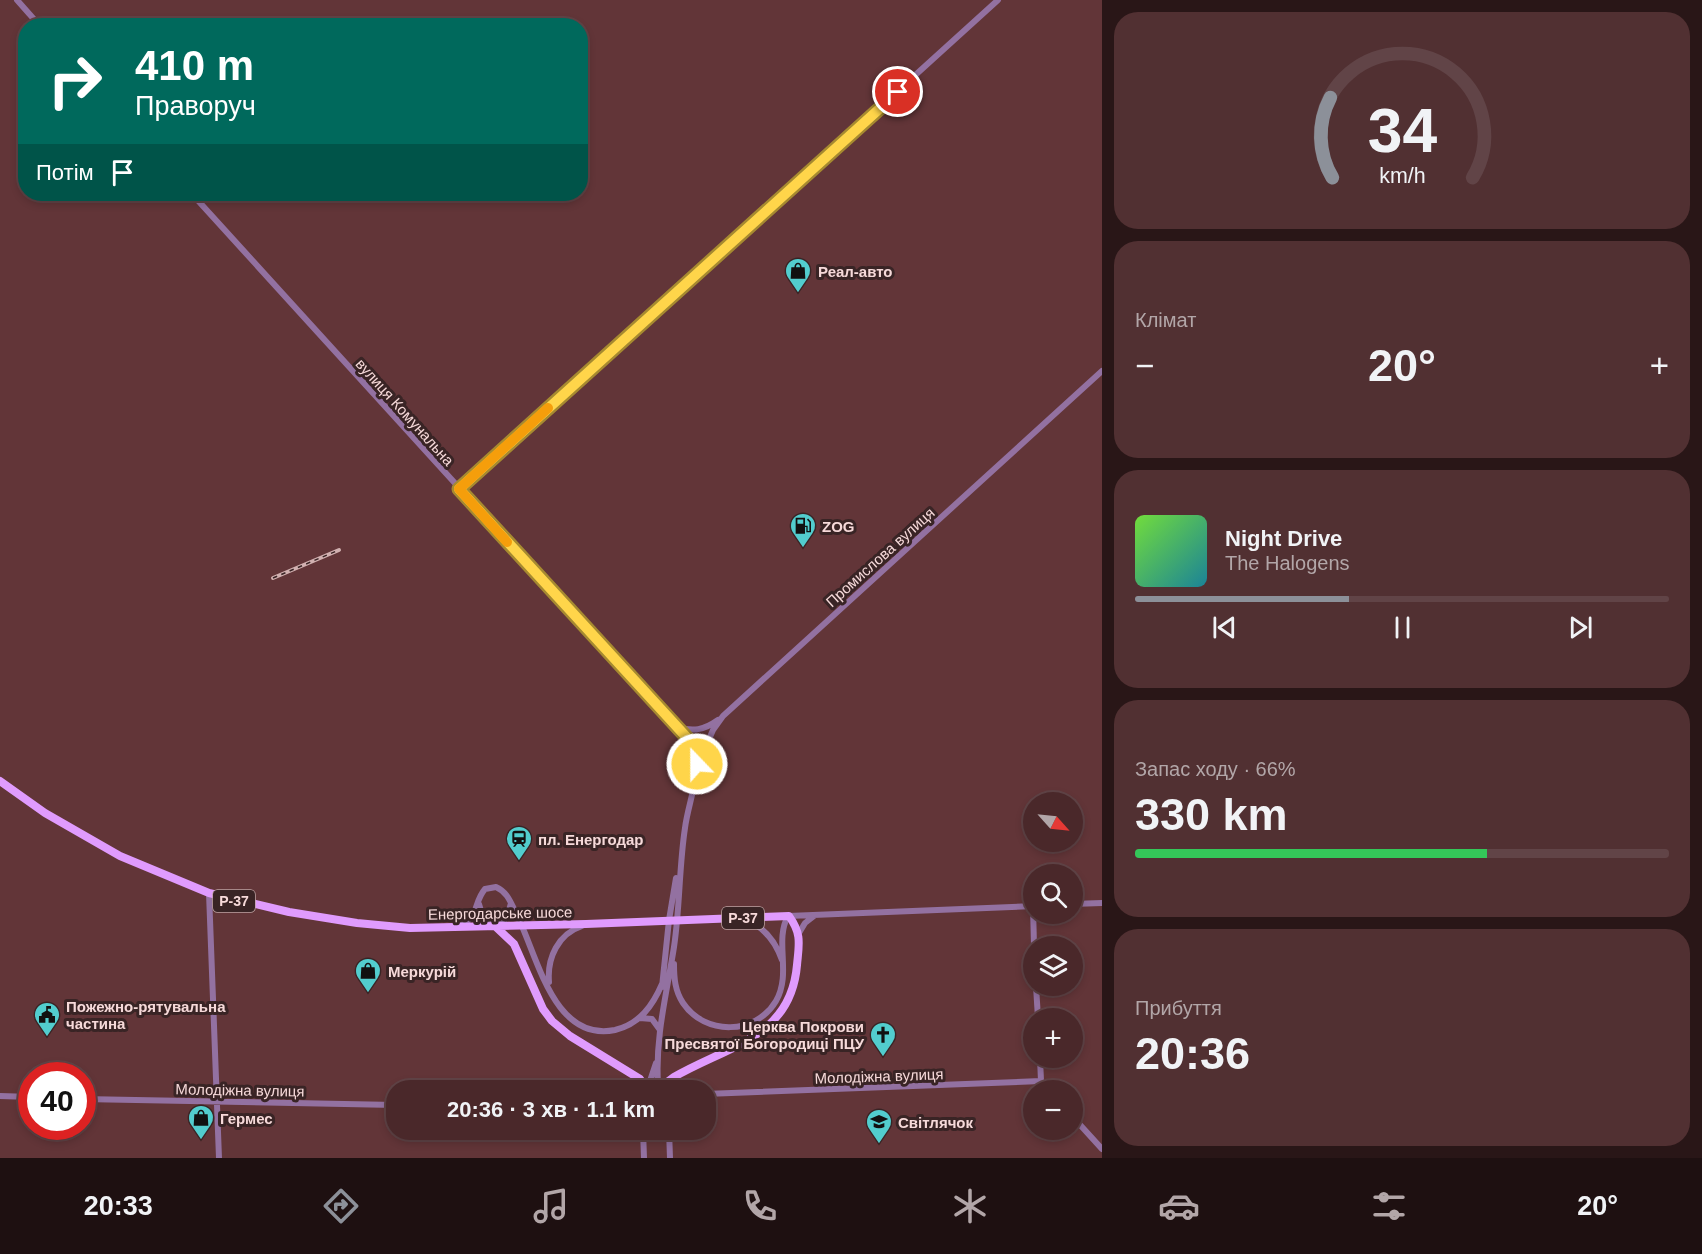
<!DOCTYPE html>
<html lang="uk">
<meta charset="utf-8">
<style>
:root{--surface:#4a282a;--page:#513032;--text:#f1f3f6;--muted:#b2a6a8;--line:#614447;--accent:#8c9099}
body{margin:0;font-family:Arial,sans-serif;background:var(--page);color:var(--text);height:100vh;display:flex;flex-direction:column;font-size:22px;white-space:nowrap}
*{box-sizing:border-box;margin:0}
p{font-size:20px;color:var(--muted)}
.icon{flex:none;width:33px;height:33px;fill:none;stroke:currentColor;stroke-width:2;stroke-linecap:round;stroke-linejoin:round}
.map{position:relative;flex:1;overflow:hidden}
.side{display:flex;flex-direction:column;gap:12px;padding:12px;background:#291617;width:600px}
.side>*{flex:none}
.hud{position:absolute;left:18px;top:18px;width:570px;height:183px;border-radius:24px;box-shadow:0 3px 9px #0003,0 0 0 2px var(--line);background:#00695c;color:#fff;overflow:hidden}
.needle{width:39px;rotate:117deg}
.controls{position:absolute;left:1023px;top:792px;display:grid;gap:12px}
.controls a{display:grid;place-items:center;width:60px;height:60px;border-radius:50%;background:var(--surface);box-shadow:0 3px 9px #0003,0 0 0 2px var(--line);font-size:30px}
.speed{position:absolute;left:18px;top:1062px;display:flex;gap:12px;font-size:30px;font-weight:700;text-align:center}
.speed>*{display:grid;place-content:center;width:78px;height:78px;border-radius:50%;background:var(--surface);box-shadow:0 3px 9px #0003,0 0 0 2px var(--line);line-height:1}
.speed .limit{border:9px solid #d22;background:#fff;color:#111}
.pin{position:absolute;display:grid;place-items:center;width:51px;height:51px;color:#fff;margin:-26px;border:3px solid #fff;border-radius:50%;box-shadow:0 2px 6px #0007}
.me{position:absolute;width:66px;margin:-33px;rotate:338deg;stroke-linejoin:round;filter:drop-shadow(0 0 4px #0008)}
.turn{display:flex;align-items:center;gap:21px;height:126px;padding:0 18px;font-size:27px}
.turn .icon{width:78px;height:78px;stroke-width:2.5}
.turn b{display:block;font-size:42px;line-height:51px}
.then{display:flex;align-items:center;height:57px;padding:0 18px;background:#0003;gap:12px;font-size:22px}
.big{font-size:45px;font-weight:700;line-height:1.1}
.side .tile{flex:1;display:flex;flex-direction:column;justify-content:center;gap:9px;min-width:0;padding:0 21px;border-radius:24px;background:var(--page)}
.side .dial{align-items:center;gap:0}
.dial svg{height:156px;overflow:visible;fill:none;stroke:var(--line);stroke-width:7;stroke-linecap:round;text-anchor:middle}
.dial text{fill:var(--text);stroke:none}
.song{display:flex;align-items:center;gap:18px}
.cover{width:72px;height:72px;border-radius:9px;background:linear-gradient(135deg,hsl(100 70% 55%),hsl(190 70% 35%))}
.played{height:6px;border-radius:3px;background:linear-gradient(90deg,var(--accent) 40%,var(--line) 40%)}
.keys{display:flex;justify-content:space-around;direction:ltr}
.heat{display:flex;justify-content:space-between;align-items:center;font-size:33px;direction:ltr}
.charge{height:9px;border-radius:4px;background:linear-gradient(90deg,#34c759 66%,var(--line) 0)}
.trip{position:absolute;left:386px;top:1080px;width:330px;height:60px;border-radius:24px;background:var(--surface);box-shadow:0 3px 9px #0003,0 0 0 2px var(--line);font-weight:700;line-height:60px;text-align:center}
.dock{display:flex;height:96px;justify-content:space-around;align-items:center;background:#1e1011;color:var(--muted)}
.dock .icon{width:42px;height:42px}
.dock .active{color:var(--accent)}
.dock b{font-size:27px;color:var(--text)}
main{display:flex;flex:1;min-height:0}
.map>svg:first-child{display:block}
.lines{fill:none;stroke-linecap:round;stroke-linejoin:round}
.minor{stroke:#9371a1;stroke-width:6}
.major{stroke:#e09bfd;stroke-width:8}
.rail-casing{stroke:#d1b0b0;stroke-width:4}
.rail{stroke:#392425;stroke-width:1.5;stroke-dasharray:4.5;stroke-linecap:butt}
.route-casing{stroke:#a68a30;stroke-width:15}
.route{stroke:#ffd54a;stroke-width:10}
.slow{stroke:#f59e0b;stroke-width:10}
.labels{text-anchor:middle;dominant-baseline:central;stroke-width:6;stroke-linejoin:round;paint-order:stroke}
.shield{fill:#392425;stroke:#bda3a3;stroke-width:1.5}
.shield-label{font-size:14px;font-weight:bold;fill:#f6d9d9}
.poi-label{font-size:15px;font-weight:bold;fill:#f6d9d9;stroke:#392425;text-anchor:start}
.street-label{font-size:15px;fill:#f6d9d9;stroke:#392425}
</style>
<main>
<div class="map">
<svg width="1102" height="1158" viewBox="0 0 1102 1158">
<rect width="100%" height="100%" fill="#623538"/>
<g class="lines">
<path class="minor" d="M17,0L40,26
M192,194L694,746C703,769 688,803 685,828C679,867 680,907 674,947C667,992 655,1037 658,1084
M459,489L998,0
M677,727C693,732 704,730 718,720
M699,762L713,730L723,716L1102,371
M209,893L219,1158
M479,904L482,914L495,926L507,918L511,903
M1072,904L1102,903
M1033,906L1034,946
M744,919C763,926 775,940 782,960
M460,926C480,916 473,903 485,889L496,887C507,892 510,901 515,911C537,952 552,1043 615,1030C640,1024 653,1005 662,984
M799,933L805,923L814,916
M674,964C674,978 675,991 683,1003C705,1036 756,1035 776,1001C792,973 774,941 788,916L1034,906
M549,982C547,958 558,934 582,926
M1036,986L1038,1018
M662,987L669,920L676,878
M640,1018L652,1019L660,1030
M1040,1058L1041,1081
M649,1084L656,1063
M705,1094L1041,1081L1049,1090
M0,1096L32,1097
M82,1099L396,1105
M1072,1116L1102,1149
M643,1130L644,1158
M669,1130L670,1158"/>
<path class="major" d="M0,781L45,813L120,856L209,893L289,912L357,923L410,928L586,924L789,916C802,934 799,944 797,965C791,1038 727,1046 674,1077L662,1086L665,1090
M495,926L514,944L543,1009L552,1021L570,1036L640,1079L645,1086L642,1090"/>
<defs>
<path id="rail" d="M273,578L339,550"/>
</defs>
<use href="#rail" class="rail-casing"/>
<use href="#rail" class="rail"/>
</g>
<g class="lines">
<defs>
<path id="route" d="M697,764L696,752L690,741L459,489L898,92"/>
</defs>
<use href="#route" class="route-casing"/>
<use href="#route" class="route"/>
<path class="slow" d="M507,542L459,489L548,408"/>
</g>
<defs>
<symbol id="shop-pin" viewBox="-11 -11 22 30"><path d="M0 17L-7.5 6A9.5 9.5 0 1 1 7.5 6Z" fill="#52cdce" stroke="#392425"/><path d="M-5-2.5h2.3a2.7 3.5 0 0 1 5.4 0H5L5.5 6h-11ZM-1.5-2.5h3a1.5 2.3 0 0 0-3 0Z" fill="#111"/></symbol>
<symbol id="fuel-pin" viewBox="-11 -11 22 30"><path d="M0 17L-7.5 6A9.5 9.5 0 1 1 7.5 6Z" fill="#52cdce" stroke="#392425"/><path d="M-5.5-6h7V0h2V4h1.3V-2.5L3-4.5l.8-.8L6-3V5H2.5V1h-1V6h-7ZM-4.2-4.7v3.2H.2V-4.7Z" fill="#111"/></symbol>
<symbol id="station-pin" viewBox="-11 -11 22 30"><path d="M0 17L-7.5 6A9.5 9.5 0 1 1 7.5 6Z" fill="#52cdce" stroke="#392425"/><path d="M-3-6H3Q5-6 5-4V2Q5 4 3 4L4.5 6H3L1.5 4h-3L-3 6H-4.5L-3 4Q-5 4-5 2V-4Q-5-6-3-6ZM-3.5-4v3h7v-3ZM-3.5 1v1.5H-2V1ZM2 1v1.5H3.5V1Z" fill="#111"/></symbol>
<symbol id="civic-pin" viewBox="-11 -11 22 30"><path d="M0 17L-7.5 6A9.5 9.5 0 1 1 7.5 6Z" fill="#52cdce" stroke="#392425"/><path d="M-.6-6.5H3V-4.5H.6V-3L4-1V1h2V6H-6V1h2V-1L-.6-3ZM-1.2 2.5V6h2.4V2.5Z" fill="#111"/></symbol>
<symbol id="church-pin" viewBox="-11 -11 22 30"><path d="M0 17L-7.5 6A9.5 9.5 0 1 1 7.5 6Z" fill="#52cdce" stroke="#392425"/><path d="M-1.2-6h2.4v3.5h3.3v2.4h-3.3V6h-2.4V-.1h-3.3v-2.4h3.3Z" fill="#111"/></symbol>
<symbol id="school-pin" viewBox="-11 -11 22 30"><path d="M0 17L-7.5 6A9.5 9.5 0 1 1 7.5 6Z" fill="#52cdce" stroke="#392425"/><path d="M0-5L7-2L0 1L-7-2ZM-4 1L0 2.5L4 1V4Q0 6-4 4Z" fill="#111"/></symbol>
</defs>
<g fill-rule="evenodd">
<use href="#shop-pin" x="783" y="256" width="30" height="40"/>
<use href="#fuel-pin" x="788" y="511" width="30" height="40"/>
<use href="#station-pin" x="504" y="824" width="30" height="40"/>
<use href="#shop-pin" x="353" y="956" width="30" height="40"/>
<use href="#civic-pin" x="32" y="1000" width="30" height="40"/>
<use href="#church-pin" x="868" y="1020" width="30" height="40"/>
<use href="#shop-pin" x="186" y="1103" width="30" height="40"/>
<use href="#school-pin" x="864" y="1107" width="30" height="40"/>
</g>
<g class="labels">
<g class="shield">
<rect x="213" y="890" width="42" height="22" rx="4.5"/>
<rect x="722" y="907" width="42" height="22" rx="4.5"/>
</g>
<g class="shield-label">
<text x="234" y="901">Р-37</text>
<text x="743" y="918">Р-37</text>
</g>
<g class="poi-label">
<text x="818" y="271">Реал-авто</text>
<text x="822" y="526">ZOG</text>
<text x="538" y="839">пл. Енергодар</text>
<text x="388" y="971">Меркурій</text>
<text x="66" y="1006">Пожежно-рятувальна<tspan x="66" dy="17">частина</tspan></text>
<text x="864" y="1026" text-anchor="end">Церква Покрови<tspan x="864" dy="17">Пресвятої Богородиці ПЦУ</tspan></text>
<text x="220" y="1118">Гермес</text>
<text x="898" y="1122">Світлячок</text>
</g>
<g class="street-label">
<text transform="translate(405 412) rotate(48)">вулиця Комунальна</text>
<text transform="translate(880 557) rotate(-42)">Промислова вулиця</text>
<text transform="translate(500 913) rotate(-1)">Енергодарське шосе</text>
<text transform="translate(879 1076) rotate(-2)">Молодіжна вулиця</text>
<text transform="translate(240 1090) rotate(1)">Молодіжна вулиця</text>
</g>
</g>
</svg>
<div class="controls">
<a><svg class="needle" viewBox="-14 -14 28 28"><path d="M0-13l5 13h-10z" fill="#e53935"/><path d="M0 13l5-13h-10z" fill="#b2a6a8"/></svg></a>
<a><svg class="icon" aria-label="search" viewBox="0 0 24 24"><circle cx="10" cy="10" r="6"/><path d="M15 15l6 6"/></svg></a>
<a><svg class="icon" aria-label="layers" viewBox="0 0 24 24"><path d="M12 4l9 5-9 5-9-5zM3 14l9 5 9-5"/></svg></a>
<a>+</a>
<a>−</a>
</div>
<div class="speed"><div class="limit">40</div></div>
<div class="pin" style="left:898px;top:92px;background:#d93025"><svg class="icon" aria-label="arrive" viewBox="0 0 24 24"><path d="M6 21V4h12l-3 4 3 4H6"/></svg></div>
<svg class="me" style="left:697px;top:764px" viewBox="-20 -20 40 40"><circle r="17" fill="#ffd54a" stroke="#fff" stroke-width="3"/><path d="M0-11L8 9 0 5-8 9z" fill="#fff"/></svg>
<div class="trip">20:36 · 3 хв · 1.1 km</div>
<div class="hud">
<div class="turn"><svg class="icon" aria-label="right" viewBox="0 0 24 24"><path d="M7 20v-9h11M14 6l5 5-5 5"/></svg><div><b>410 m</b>Праворуч</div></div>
<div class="then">Потім<svg class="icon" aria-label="arrive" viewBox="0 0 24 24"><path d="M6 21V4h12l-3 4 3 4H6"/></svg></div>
</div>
</div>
<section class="side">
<div class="tile dial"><svg viewBox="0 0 100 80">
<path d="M14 69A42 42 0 1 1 86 69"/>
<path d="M14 69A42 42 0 0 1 13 28" stroke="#8c9099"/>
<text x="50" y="56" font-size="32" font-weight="700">34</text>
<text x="50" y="72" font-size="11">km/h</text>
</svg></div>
<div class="tile"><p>Клімат</p>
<div class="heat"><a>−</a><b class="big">20°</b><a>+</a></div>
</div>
<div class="tile">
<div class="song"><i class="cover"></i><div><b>Night Drive</b><p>The Halogens</p></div></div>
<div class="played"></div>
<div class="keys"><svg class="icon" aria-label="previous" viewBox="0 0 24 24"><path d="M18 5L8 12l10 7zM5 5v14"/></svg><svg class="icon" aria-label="pause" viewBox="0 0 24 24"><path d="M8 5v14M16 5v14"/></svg><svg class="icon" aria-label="next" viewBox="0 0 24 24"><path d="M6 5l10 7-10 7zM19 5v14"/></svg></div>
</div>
<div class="tile"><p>Запас ходу · 66%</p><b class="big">330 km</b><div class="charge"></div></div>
<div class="tile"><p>Прибуття</p><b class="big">20:36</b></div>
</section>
</main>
<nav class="dock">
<b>20:33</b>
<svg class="icon active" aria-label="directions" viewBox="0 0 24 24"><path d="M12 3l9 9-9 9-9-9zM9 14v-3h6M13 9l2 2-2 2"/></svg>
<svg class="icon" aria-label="music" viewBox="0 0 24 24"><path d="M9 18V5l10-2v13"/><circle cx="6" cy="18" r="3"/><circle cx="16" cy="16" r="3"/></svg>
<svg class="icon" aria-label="phone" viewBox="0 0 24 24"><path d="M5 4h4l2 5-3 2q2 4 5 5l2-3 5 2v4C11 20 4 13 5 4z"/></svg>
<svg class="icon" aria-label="climate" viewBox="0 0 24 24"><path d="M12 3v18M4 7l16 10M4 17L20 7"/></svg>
<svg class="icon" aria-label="car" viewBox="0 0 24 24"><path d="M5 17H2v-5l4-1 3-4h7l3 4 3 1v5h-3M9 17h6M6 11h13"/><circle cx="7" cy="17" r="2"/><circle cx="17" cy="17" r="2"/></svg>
<svg class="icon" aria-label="filters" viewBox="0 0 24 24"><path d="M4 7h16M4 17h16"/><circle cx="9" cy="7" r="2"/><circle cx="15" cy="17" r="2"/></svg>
<b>20°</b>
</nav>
